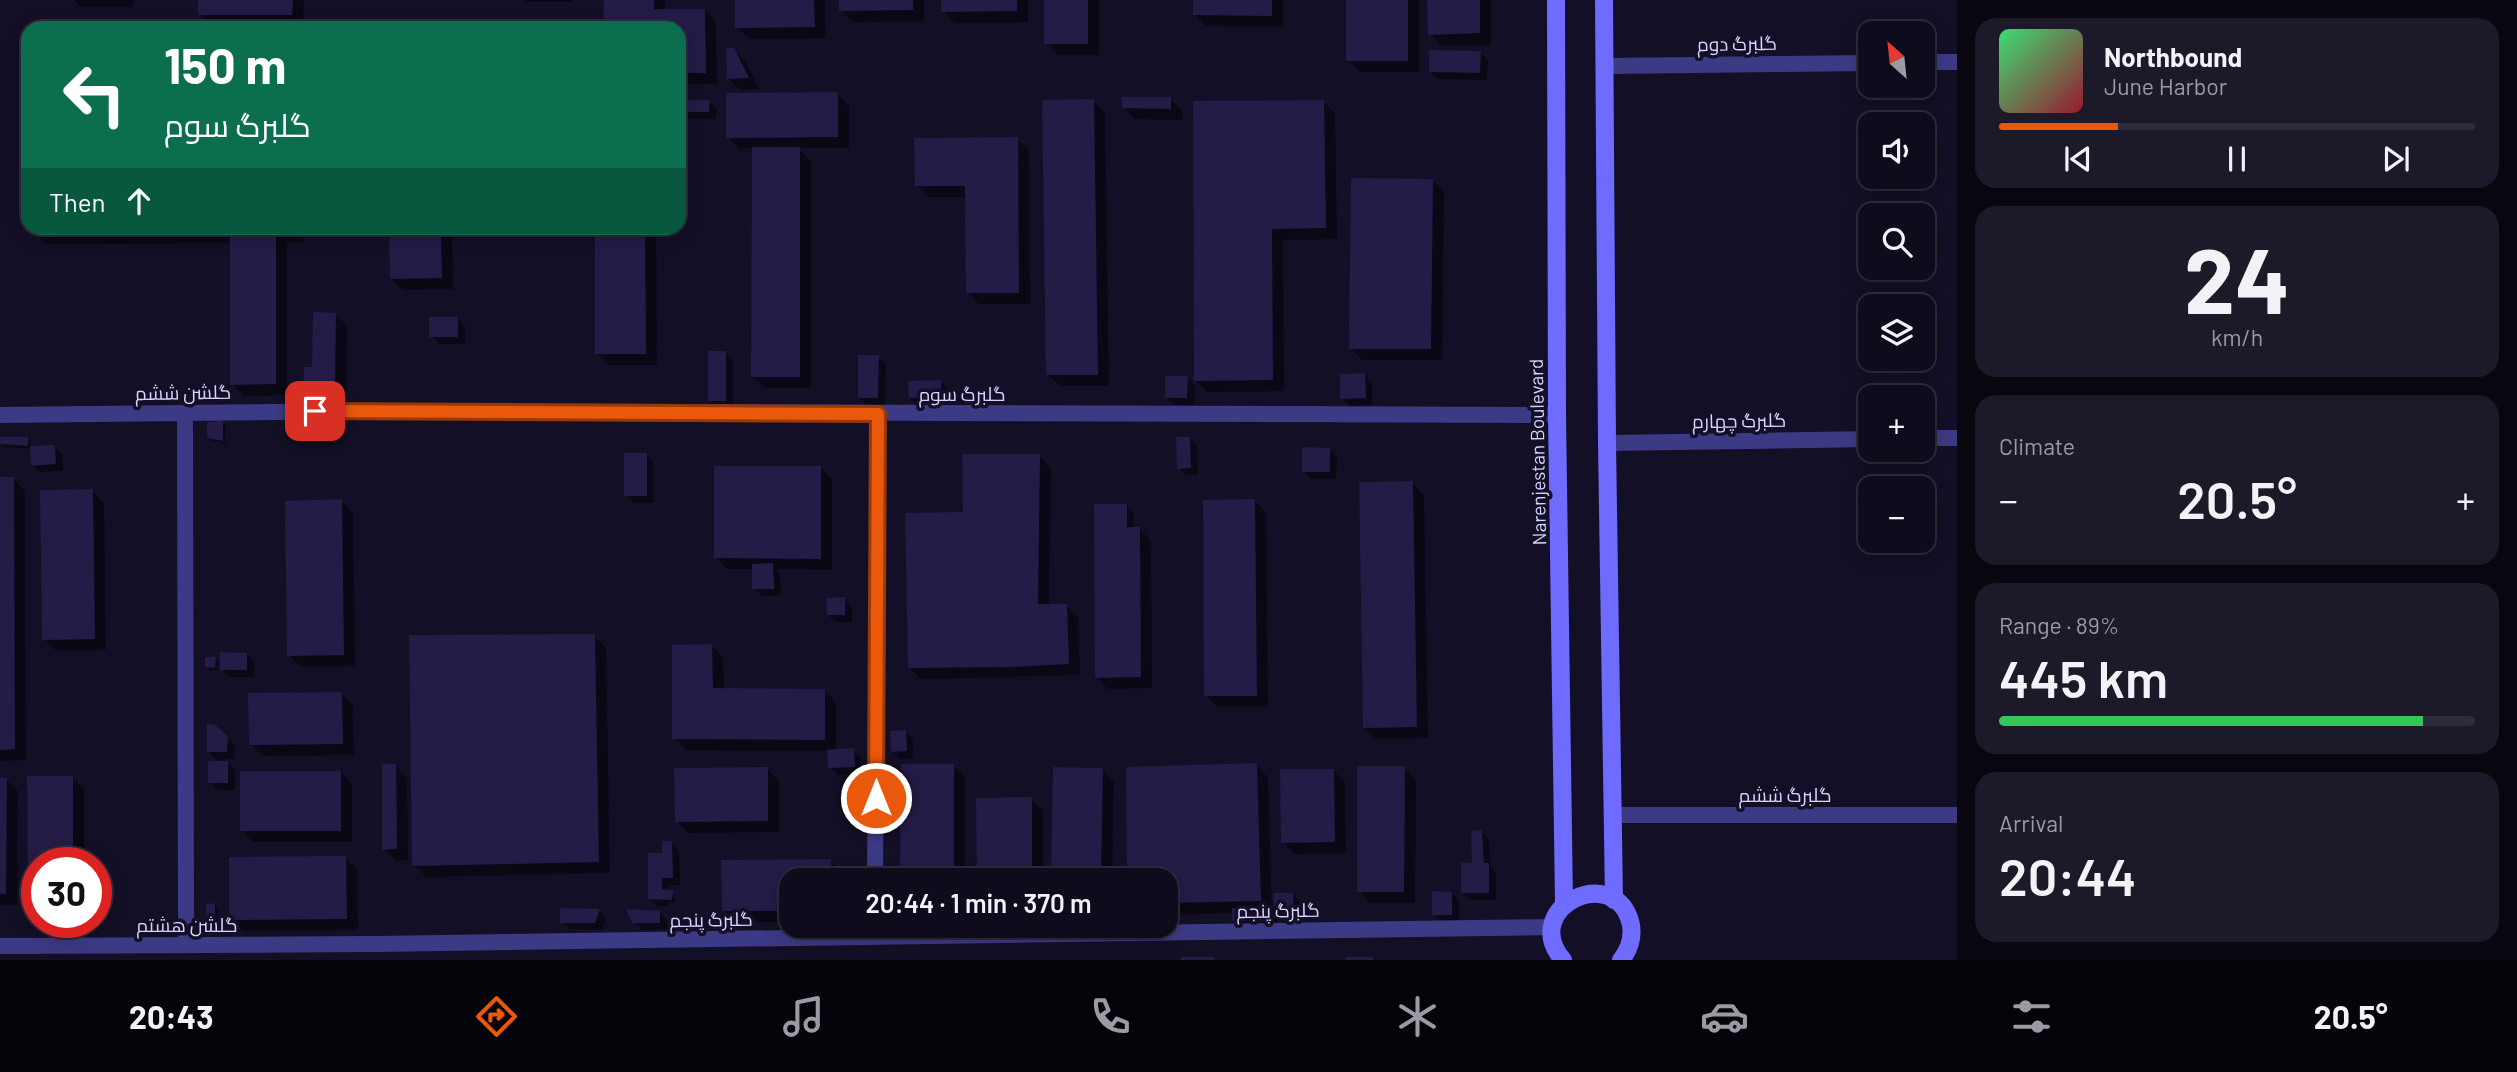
<!DOCTYPE html>
<meta charset="utf-8">
<style>
:root{--surface:#0e0b1c;--page:#1c1929;--text:#f1f3f6;--muted:#9b9ba3;--line:#2e2b3b;--accent:#ea580c}
body{margin:0;font-family:Barlow,Cairo,sans-serif;background:var(--page);color:var(--text);height:100vh;display:flex;flex-direction:column;font-size:26px;white-space:nowrap}
*{box-sizing:border-box;margin:0}
p{font-size:23px;color:var(--muted)}
.icon{flex:none;width:38px;height:38px;fill:none;stroke:currentColor;stroke-width:2;stroke-linecap:round;stroke-linejoin:round}
.map{position:relative;flex:1;overflow:hidden}
.panel{display:flex;flex-direction:column;gap:18px;padding:18px;background:#08060f;width:560px}
.panel>*{flex:none}
.top-card{position:absolute;left:21px;top:21px;width:665px;height:214px;border-radius:21px;box-shadow:0 4px 18px #0003,0 0 0 2px var(--line);background:#0b6e4f;color:#fff;overflow:hidden}
.needle{width:46px;rotate:333deg}
.buttons{position:absolute;left:1858px;top:21px;display:grid;gap:14px}
.buttons a{display:grid;place-items:center;width:77px;height:77px;border-radius:14px;background:var(--surface);box-shadow:0 4px 18px #0003,0 0 0 2px var(--line);font-size:35px}
.speed{position:absolute;left:21px;top:847px;display:flex;gap:14px;font-size:35px;font-weight:700;text-align:center}
.speed>*{display:grid;place-content:center;width:91px;height:91px;border-radius:50%;background:var(--surface);box-shadow:0 4px 18px #0003,0 0 0 2px var(--line);line-height:1}
.speed .limit{border:10px solid #d22;background:#fff;color:#111}
.pin{position:absolute;display:grid;place-items:center;width:60px;height:60px;color:#fff;margin:-30px;border-radius:14px;box-shadow:0 4px 10px #0006}
.me{position:absolute;width:77px;margin:-38px;rotate:0deg;stroke-linejoin:round;filter:drop-shadow(0 0 5px #0008)}
.turn{display:flex;align-items:center;gap:24px;height:147px;padding:0 28px;font-size:32px}
.turn .icon{width:91px;height:91px;stroke-width:2.5}
.turn b{display:block;font-size:49px;line-height:60px}
.then{display:flex;align-items:center;height:66px;padding:0 28px;background:#0003;gap:14px;font-size:26px}
.big{font-size:52px;font-weight:600;line-height:1.1}
.panel .widget{flex:1;display:flex;flex-direction:column;justify-content:center;gap:10px;min-width:0;padding:0 24px;border-radius:21px;background:var(--page)}
.panel .dial{align-items:center;gap:0}
.dial b{font-size:91px;line-height:1}
.song{display:flex;align-items:center;gap:21px}
.cover{width:84px;height:84px;border-radius:10px;background:linear-gradient(135deg,hsl(140 70% 55%),hsl(350 70% 35%))}
.played{height:7px;border-radius:4px;background:linear-gradient(90deg,var(--accent) 25%,var(--line) 25%)}
.keys{display:flex;justify-content:space-around;direction:ltr}
.heat{display:flex;justify-content:space-between;align-items:center;font-size:38px;direction:ltr}
.charge{height:10px;border-radius:5px;background:linear-gradient(90deg,#34c759 89%,var(--line) 0)}
.trip{position:absolute;left:779px;top:868px;width:399px;height:70px;border-radius:21px;background:var(--surface);box-shadow:0 4px 18px #0003,0 0 0 2px var(--line);font-weight:600;line-height:70px;text-align:center}
.tabs{display:flex;height:112px;justify-content:space-around;align-items:center;background:#06040b;color:var(--muted)}
.tabs .icon{width:49px;height:49px}
.tabs .active{color:var(--accent)}
.tabs b{font-size:32px;color:var(--text)}
main{display:flex;flex:1;min-height:0}
.map>svg:first-child{display:block}
.shadow{fill:#0007}
.building{fill:#241b47}
.lines{fill:none;stroke-linecap:round;stroke-linejoin:round}
.street{stroke:#3d3a85;stroke-width:16}
.secondary{stroke:#6f6bff;stroke-width:18}
.route-casing{stroke:#983908;stroke-width:18}
.route{stroke:#ea580c;stroke-width:12}
.labels{text-anchor:middle;dominant-baseline:central;stroke-width:7;stroke-linejoin:round;paint-order:stroke}
.street-label{font-size:19px;fill:#d9d4ff;stroke:#130f26}
</style>
<main>
<div class="map">
<svg width="1957" height="960" viewBox="0 0 1957 960">
<rect width="100%" height="100%" fill="#130f26"/>
<path class="shadow" d="M74,0H133V7H81Z
M199,0H304L303,26H211L200,14Z
M524,0H572V2H527Z
M605,0H665V11L705,10L716,22L717,84H679V28H605Z
M737,0H825L826,38L749,39L737,27Z
M841,0H924V21L853,22L841,10Z
M943,0H1028V22L955,23L943,11Z
M1046,0H1099V55H1058L1046,43Z
M1195,0H1283V27L1206,26L1195,15Z
M1348,0H1419V72H1360L1348,60Z
M1429,0H1491V45L1441,46L1430,34Z
M734,50L746,62L759,89L740,90L728,78Z
M1480,52L1488,60L1487,80L1438,79L1430,72Z
M837,94L849,106V148H798L811,161V388H765L753,376V148L739,149L728,137Z
M1170,99L1182,111V120L1135,119L1124,108Z
M679,101L709,102L717,109L716,119H679Z
M1093,101L1105,112L1109,386H1060L1048,375Z
M1323,102L1335,113L1337,239L1283,240L1284,391L1207,392L1195,380Z
M1017,139L1029,150L1030,304H979L968,292L967,197H928L916,185Z
M1432,180L1444,192L1442,360H1362L1351,348Z
M34,228H303V243H287V395L244,396L232,384V243L46,244L34,232Z
M390,228H452L453,289L403,290L391,279Z
M597,228H656L657,365H608L597,354Z
M335,314L347,326L346,398H317L306,386Z
M458,318L465,326V344H439L431,336Z
M725,353L733,360V407H717L709,400Z
M878,357L886,364L885,405H867L859,398Z
M1364,375L1372,382V405L1350,406L1342,398Z
M1187,378L1195,386L1194,405H1174L1166,397Z
M940,381L948,389V404L918,405L910,398Z
M222,423L226,426L225,443L212,441L208,438Z
M1190,438L1197,446L1198,475H1186L1179,468Z
M27,439L30,442V448L54,447L62,454L63,471L40,472L32,465V449L4,447L0,444Z
M1329,449L1337,457L1336,479H1311L1304,471Z
M646,454L653,462L654,503H633L626,495Z
M1039,456L1051,468L1049,606L1066,605L1078,617L1080,675L921,679L909,667L964,513Z
M821,468L832,479V570L777,569L780,573L781,595L762,596L754,588V569H727L716,557Z
M0,479H13L25,491L26,760L0,761Z
M1412,483L1424,495L1428,738L1376,739L1364,728Z
M92,491L104,503L106,650L56,651L44,639Z
M342,501L353,513L355,666L301,667L289,655Z
M1255,501L1266,513L1268,707H1218L1206,696Z
M1126,505L1134,513V529H1140L1151,541L1152,688L1108,689L1097,677Z
M844,599L852,607V622H836L828,615Z
M594,636L606,648L610,873L426,877L414,865Z
M712,646L723,658L724,690L825,691L836,703V751L853,750L861,758V774L837,775L830,767L829,751L686,750L674,738Z
M247,654L254,662V677H230L222,669Z
M215,659L218,662V670H210L206,667Z
M342,694L353,705L354,755L262,756L251,744Z
M906,732L913,740L914,758L900,759L892,751Z
M227,737L235,745L234,759H224L235,770V790H217L210,782L219,762L208,751Z
M1256,765L1268,777L1272,913L1276,917V895H1293L1300,902V922L1283,923L1277,916V928H1241L1233,920V913L1166,915V880H1129L1127,768Z
M396,766L407,778L408,860L396,861L384,849Z
M903,766H954L965,777V880H902Z
M1404,768L1416,780L1415,903H1370L1359,891Z
M767,769L779,781V832L688,833L677,822Z
M1102,770L1114,782L1112,880H1060L1053,873Z
M1333,770L1345,782L1346,853L1295,854L1283,842Z
M341,772L352,784V842H253L242,830Z
M29,778H72L84,789V863H37V904L30,897Z
M0,779H6L18,791L17,905H0Z
M1031,799L1043,811V880H979L978,800Z
M1482,832L1489,840L1491,867L1496,872V900H1470L1462,893L1474,865Z
M671,843L679,851L680,885H669V892L675,895V902H669V906H657L649,898L664,855Z
M345,858L357,869L358,930L243,931L231,919Z
M831,861L842,872L843,880H791V922H735L724,911Z
M1452,893L1459,901V922L1441,921L1433,914Z
M214,905L218,909L217,930H211L207,927Z
M599,911L606,918L602,930L569,929L562,922Z
M660,912L667,920V929L642,930L634,922Z
M96,913L102,916V926H87L83,922H96Z"/>
<path class="building" d="M198,0H293L292,15H198Z
M604,0H654V9H705L706,73H679V28H603Z
M735,0H814L815,27L735,28Z
M839,0H913V10L839,11Z
M941,0H1017V11L941,12Z
M1044,0H1088V44H1044Z
M1193,0H1272V16L1193,15Z
M1346,0H1408V61H1346Z
M1427,0H1480V33L1428,35Z
M726,48H734L749,78L727,79Z
M1429,50L1481,51L1480,73L1429,72Z
M838,92V137L726,138V93Z
M1122,97H1171V109L1122,108Z
M1094,99L1098,375H1046L1042,100Z
M679,100H710L709,112H679Z
M1324,100L1326,228L1272,229L1273,380L1194,381L1193,101Z
M1018,137L1019,293H966L965,186H915L914,138Z
M752,147H800V377H751Z
M1351,178L1433,179L1431,349H1349Z
M33,228H292V232H276V384L230,385V232L33,233Z
M389,228H441L442,278L390,279Z
M595,228H645L646,354H595Z
M313,312L336,313L335,387H304V367H312Z
M429,317H458V337H429Z
M708,351H726V401H708Z
M858,355H879L878,398H858Z
M1365,373L1366,398L1340,399V374Z
M1165,376H1188L1187,398H1165Z
M941,380V398H909L908,381Z
M223,421V441L207,438V422Z
M0,437H28V446L0,444Z
M1176,437H1190L1191,468L1177,469Z
M55,445L56,464L31,466L30,446Z
M1302,447L1330,448V472H1302Z
M624,453H647V496H624Z
M962,454H1040L1038,604H1067L1069,664L1010,667L908,668L905,513L963,512Z
M714,466H821V559L714,558Z
M0,477H14L15,749L0,750Z
M1413,481L1417,727L1363,728L1359,482Z
M93,489L95,639L42,640L40,490Z
M342,499L344,655L287,656L285,501Z
M1255,499L1257,696H1204L1203,500Z
M1094,504H1127V527H1140L1141,677L1095,678Z
M773,563L774,589H752V564Z
M845,597V615H827L826,598Z
M595,634L599,862L412,866L409,635Z
M712,644L713,688L825,689V740L672,739V645Z
M220,652L247,653V670H220Z
M205,657H216L215,668L205,667Z
M342,692L343,744L249,745L248,693Z
M207,724L215,725L228,736L227,752H207Z
M906,730L907,751L891,752L890,731Z
M854,748L855,767L828,768L827,750Z
M208,761H228V783H208Z
M1257,763L1261,901L1166,903V880H1127L1126,767Z
M382,764H396L397,849L382,850Z
M901,764H954V880H900Z
M1357,766H1405L1404,892H1357Z
M768,767V821L675,822L674,768Z
M1053,767L1103,768L1101,875L1051,874Z
M1280,769H1334L1335,842L1281,843Z
M240,771H341V831H240Z
M27,776H73V863H37V898H28Z
M0,778H7L6,894H0Z
M1032,797V876H994V880H977L976,798Z
M1482,830L1484,863H1489V893H1461V863H1472L1471,831Z
M662,841H672L673,878H662V889L673,890L672,900L648,899V853H662Z
M346,856L347,919L229,920V857Z
M831,859L832,880H791V911H722L721,860Z
M1432,891L1452,892V915H1432Z
M1274,893H1293L1294,916H1274Z
M206,903L215,904V927H206Z
M560,908L600,909L595,923H560Z
M1232,908L1270,909V922L1232,921Z
M626,909L660,911V923H632Z
M1181,957H1214V960H1181Z
M1346,957H1373V960H1346Z"/>
<g class="lines">
<path class="street" d="M1923,62H1957
M1604,66L1871,63
M185,413L186,945
M0,415L367,411L1557,415
M1923,438H1957
M1607,443L1871,439
M1614,815H1957
M875,880L878,414
M0,946L374,944L1552,927"/>
<path class="secondary" d="M1556,0L1557,415L1564,904
M1604,0L1607,443L1614,900
M1563,960C1518,907 1617,861 1631,925C1633,938 1629,950 1621,960"/>
</g>
<g class="lines">
<defs>
<path id="route" d="M315,411L878,414L876,798"/>
</defs>
<use href="#route" class="route-casing"/>
<use href="#route" class="route"/>
</g>
<g class="labels">
<g class="street-label">
<text transform="translate(1737 43) rotate(-1)">گلبرگ دوم</text>
<text transform="translate(183 392) rotate(-1)">گلشن ششم</text>
<text x="962" y="393">گلبرگ سوم</text>
<text transform="translate(1739 420) rotate(-1)">گلبرگ چهارم</text>
<text transform="translate(1537 452) rotate(-91)">Narenjestan Boulevard</text>
<text x="1785" y="794">گلبرگ ششم</text>
<text transform="translate(1278 910) rotate(-1)">گلبرگ پنجم</text>
<text transform="translate(711 919) rotate(-1)">گلبرگ پنجم</text>
<text x="187" y="924">گلشن هشتم</text>
</g>
</g>
</svg>
<div class="buttons">
<a><svg class="needle" viewBox="-14 -14 28 28"><path d="M0-13l5 13h-10z" fill="#e53935"/><path d="M0 13l5-13h-10z" fill="#9b9ba3"/></svg></a>
<a><svg class="icon" aria-label="sound" viewBox="0 0 24 24"><path d="M4 9h4l5-4v14l-5-4H4zM17 9q2 3 0 6"/></svg></a>
<a><svg class="icon" aria-label="search" viewBox="0 0 24 24"><circle cx="10" cy="10" r="6"/><path d="M15 15l6 6"/></svg></a>
<a><svg class="icon" aria-label="layers" viewBox="0 0 24 24"><path d="M12 4l9 5-9 5-9-5zM3 14l9 5 9-5"/></svg></a>
<a>+</a>
<a>−</a>
</div>
<div class="speed"><div class="limit">30</div></div>
<div class="pin" style="left:315px;top:411px;background:#d93025"><svg class="icon" aria-label="arrive" viewBox="0 0 24 24"><path d="M6 21V4h12l-3 4 3 4H6"/></svg></div>
<svg class="me" style="left:876px;top:798px" viewBox="-20 -20 40 40"><circle r="17" fill="#ea580c" stroke="#fff" stroke-width="3"/><path d="M0-11L8 9 0 5-8 9z" fill="#fff"/></svg>
<div class="trip">20:44 · 1 min · 370 m</div>
<div class="top-card">
<div class="turn"><svg class="icon" aria-label="left" viewBox="0 0 24 24"><path d="M17 20v-9H6M10 6l-5 5 5 5"/></svg><div><b>150 m</b>گلبرگ سوم</div></div>
<div class="then">Then<svg class="icon" aria-label="ahead" viewBox="0 0 24 24"><path d="M12 20V5M6 11l6-6 6 6"/></svg></div>
</div>
</div>
<section class="panel">
<div class="widget">
<div class="song"><i class="cover"></i><div><b>Northbound</b><p>June Harbor</p></div></div>
<div class="played"></div>
<div class="keys"><svg class="icon" aria-label="previous" viewBox="0 0 24 24"><path d="M18 5L8 12l10 7zM5 5v14"/></svg><svg class="icon" aria-label="pause" viewBox="0 0 24 24"><path d="M8 5v14M16 5v14"/></svg><svg class="icon" aria-label="next" viewBox="0 0 24 24"><path d="M6 5l10 7-10 7zM19 5v14"/></svg></div>
</div>
<div class="widget dial"><b>24</b><p>km/h</p></div>
<div class="widget"><p>Climate</p>
<div class="heat"><a>−</a><b class="big">20.5°</b><a>+</a></div>
</div>
<div class="widget"><p>Range · 89%</p><b class="big">445 km</b><div class="charge"></div></div>
<div class="widget"><p>Arrival</p><b class="big">20:44</b></div>
</section>
</main>
<nav class="tabs">
<b>20:43</b>
<svg class="icon active" aria-label="directions" viewBox="0 0 24 24"><path d="M12 3l9 9-9 9-9-9zM9 14v-3h6M13 9l2 2-2 2"/></svg>
<svg class="icon" aria-label="music" viewBox="0 0 24 24"><path d="M9 18V5l10-2v13"/><circle cx="6" cy="18" r="3"/><circle cx="16" cy="16" r="3"/></svg>
<svg class="icon" aria-label="phone" viewBox="0 0 24 24"><path d="M5 4h4l2 5-3 2q2 4 5 5l2-3 5 2v4C11 20 4 13 5 4z"/></svg>
<svg class="icon" aria-label="climate" viewBox="0 0 24 24"><path d="M12 3v18M4 7l16 10M4 17L20 7"/></svg>
<svg class="icon" aria-label="car" viewBox="0 0 24 24"><path d="M5 17H2v-5l4-1 3-4h7l3 4 3 1v5h-3M9 17h6M6 11h13"/><circle cx="7" cy="17" r="2"/><circle cx="17" cy="17" r="2"/></svg>
<svg class="icon" aria-label="filters" viewBox="0 0 24 24"><path d="M4 7h16M4 17h16"/><circle cx="9" cy="7" r="2"/><circle cx="15" cy="17" r="2"/></svg>
<b>20.5°</b>
</nav>
